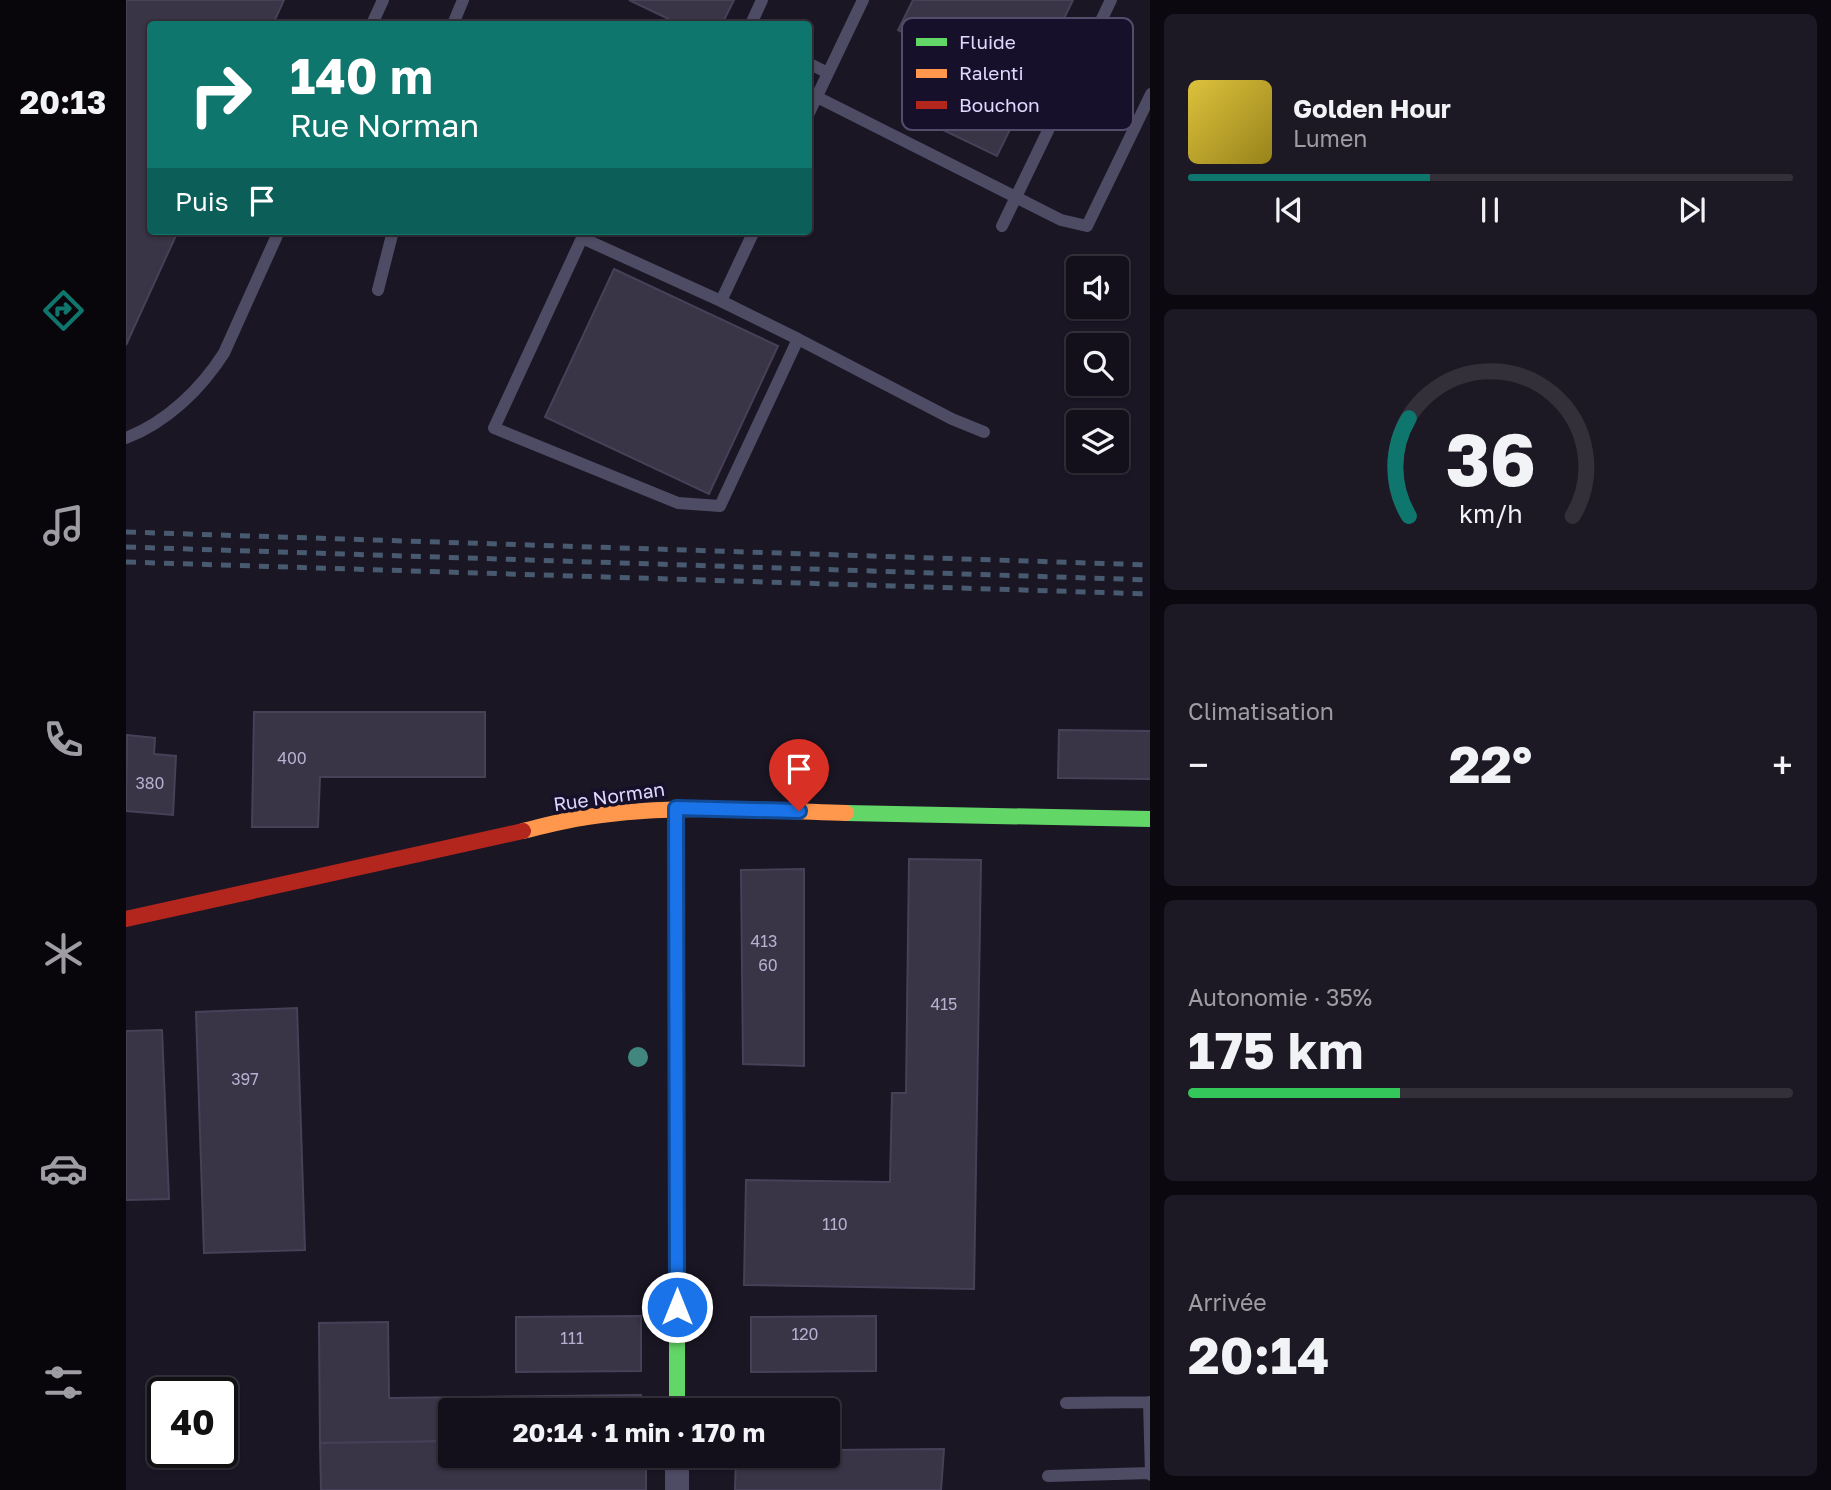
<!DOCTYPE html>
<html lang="fr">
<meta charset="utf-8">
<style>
:root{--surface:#14101b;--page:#1d1924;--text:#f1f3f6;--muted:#9d9da3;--line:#33303a;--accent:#0f766e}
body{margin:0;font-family:"Golos Text",sans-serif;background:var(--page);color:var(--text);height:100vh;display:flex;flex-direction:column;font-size:26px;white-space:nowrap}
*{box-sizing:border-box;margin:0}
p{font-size:23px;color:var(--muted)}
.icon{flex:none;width:38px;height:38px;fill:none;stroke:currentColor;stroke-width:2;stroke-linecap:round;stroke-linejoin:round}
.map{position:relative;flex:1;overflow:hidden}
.details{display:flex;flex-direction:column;gap:14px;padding:14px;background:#0b090f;width:681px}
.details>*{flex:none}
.guide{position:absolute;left:21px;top:21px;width:665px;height:214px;border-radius:7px;box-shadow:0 2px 5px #0004,0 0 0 2px var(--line);background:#0f766e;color:#fff;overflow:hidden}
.fabs{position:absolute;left:940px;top:256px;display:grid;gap:14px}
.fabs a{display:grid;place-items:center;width:63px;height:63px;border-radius:7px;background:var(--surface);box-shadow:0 2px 5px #0004,0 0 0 2px var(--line);font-size:35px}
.speed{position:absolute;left:21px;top:1377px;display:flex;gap:14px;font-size:35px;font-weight:700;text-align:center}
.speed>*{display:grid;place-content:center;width:91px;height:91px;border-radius:50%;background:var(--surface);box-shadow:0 2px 5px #0004,0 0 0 2px var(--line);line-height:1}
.speed .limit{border:4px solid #111;border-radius:10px;background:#fff;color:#111}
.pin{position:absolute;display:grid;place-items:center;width:60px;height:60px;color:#fff;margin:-72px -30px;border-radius:50% 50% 50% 0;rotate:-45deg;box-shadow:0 0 7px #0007}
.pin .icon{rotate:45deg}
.me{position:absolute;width:77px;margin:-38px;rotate:0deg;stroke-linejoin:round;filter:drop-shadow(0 0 5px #0008)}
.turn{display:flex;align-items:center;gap:24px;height:147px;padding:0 28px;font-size:32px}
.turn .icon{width:91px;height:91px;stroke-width:2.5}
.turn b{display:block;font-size:49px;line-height:60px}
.then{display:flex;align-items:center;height:66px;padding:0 28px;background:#0003;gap:14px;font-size:26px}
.big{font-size:52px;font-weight:700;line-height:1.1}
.details .card{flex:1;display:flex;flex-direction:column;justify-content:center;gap:10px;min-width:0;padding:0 24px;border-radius:10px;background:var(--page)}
.details .dial{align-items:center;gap:0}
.dial svg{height:182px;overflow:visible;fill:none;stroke:var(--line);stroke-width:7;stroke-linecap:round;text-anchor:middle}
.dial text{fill:var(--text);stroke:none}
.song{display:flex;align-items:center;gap:21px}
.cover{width:84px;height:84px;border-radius:10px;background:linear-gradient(135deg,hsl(50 70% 55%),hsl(50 70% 35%))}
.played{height:7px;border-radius:4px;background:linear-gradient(90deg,var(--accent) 40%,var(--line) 40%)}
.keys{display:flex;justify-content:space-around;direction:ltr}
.heat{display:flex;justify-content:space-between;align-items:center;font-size:38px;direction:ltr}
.charge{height:10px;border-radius:5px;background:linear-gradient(90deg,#34c759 35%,var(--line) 0)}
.trip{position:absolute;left:312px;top:1398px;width:402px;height:70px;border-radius:7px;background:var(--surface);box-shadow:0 2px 5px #0004,0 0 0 2px var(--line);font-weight:700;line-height:70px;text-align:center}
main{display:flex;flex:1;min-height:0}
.menu{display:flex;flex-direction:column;width:126px;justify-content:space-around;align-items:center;background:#08060b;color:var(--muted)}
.menu .icon{width:49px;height:49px}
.menu .active{color:var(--accent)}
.menu b{font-size:32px;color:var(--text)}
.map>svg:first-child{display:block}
.building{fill:#393446;stroke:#474158;stroke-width:2}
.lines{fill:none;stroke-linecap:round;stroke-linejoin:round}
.lane{stroke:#4e4b65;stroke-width:12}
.street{stroke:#4e4b65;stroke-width:24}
.fast{stroke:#63d668;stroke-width:16}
.slow{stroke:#ff974d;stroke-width:16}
.jam{stroke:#b3261e;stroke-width:16}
.rail{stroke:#475a6f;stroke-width:5;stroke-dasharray:10 9;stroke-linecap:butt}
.tree{fill:#418780}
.route-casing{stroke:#114b97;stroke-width:18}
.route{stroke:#1a73e8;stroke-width:12}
.labels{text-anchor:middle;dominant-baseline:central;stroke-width:7;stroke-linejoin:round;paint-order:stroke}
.number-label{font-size:16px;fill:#b6b0d1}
.street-label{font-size:19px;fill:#e0d9ff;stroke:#16102a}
.key{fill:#16102a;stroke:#534c6a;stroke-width:2}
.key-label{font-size:19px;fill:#e0d9ff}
</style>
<main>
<nav class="menu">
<b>20:13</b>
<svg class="icon active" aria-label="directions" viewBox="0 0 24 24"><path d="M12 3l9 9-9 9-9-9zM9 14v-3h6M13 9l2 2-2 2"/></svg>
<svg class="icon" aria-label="music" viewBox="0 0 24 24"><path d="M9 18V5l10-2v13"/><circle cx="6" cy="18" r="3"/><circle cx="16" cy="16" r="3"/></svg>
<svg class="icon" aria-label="phone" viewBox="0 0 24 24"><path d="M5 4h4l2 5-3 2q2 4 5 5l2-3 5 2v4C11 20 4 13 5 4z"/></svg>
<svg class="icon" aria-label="climate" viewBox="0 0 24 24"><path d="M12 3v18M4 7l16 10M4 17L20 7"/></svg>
<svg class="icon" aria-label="car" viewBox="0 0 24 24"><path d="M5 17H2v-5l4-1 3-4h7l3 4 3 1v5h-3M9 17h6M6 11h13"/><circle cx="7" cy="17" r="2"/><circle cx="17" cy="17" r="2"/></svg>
<svg class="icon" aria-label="filters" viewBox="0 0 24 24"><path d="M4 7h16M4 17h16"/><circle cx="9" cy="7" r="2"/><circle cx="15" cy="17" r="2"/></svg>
</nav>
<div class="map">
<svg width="1025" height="1490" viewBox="0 0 1025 1490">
<rect width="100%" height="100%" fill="#1a1624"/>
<path class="building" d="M0,0H158L147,24H24V231H52L0,345Z
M503,0H608L596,24H553Z
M787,0H947L871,156L786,115L817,52L772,30Z
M488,269L652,346L583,494L419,417Z
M128,712H359V777H194L192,827H126Z
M933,730L1025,731V779L932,778Z
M1,735L29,738L28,754L50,756L47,815L0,811Z
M783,859L855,860L848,1289L618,1285L620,1180L764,1182L766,1093H780Z
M678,869V1066L617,1064L615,870Z
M171,1008L179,1250L78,1253L70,1012Z
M36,1030L43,1199L0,1200V1031Z
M515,1316V1371L390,1372V1317Z
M750,1316V1371L625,1372V1317Z
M262,1322L263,1398L515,1395V1410H324V1441L194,1443L193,1323Z
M324,1441V1456H520V1490H195L194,1443Z
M818,1449L815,1490H609L610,1456H702V1450Z"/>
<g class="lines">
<path class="lane" d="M246,24L257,0
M327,24L337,0
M625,24L636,0
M682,63L702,73
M691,97L935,220L961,226L1025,94
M682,115L737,0
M876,226L985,0
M252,290L267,231
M595,301L672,339L594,506L552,503L368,428L456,238L595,301L628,231
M672,339L826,419L858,432
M0,438C41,422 75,389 98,353L153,231
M1023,1402L1025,1475
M940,1403L1025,1402
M922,1476L1024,1473"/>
<path class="street" d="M551,1456V1490"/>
<path class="fast" d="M720,813L1025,819
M551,1227V1410"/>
<path class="slow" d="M397,831C418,826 439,820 461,817C546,804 634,810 720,813"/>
<path class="jam" d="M550,808L551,1227
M0,919L397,831"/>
<path class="rail" d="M0,532L1025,565
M0,547L1025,580
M0,562L1025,594"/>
</g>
<circle class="tree" cx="512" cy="1057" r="10"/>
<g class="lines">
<defs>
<path id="route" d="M551,1307L550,808L673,811"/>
</defs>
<use href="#route" class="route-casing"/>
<use href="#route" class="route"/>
</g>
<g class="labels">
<g class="number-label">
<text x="166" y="758">400</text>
<text x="24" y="783">380</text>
<text x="638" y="941">413</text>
<text x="642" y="965">60</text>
<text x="818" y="1004">415</text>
<text x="119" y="1079">397</text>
<text x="709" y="1224">110</text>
<text x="679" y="1334">120</text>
<text x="446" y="1338">111</text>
</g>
<g class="street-label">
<text transform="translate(483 796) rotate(-8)">Rue Norman</text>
</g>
</g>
<rect x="776" y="18" width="231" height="112" rx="10" class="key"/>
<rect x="790" y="38" width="31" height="8" fill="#63d668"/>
<rect x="790" y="69" width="31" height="9" fill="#ff974d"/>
<rect x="790" y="101" width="31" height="8" fill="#b3261e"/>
<g class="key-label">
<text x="833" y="49">Fluide</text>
<text x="833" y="80">Ralenti</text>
<text x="833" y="112">Bouchon</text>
</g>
</svg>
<div class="fabs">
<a><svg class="icon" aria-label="sound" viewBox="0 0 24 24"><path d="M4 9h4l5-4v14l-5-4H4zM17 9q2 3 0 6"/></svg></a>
<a><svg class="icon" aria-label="search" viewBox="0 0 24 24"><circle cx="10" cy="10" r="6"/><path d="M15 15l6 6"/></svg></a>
<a><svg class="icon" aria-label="layers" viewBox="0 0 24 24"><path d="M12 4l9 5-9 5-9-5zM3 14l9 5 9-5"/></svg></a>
</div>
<div class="speed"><div class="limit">40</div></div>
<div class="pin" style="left:673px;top:811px;background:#d93025"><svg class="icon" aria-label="arrive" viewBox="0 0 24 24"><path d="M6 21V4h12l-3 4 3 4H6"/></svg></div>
<svg class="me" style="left:551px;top:1307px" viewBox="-20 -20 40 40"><circle r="17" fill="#1a73e8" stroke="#fff" stroke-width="3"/><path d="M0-11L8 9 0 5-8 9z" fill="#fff"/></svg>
<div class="trip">20:14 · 1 min · 170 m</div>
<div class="guide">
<div class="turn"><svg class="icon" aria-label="right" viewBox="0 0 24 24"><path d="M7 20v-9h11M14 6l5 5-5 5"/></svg><div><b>140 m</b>Rue Norman</div></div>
<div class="then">Puis<svg class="icon" aria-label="arrive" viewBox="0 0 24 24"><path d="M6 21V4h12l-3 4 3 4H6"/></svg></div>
</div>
</div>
<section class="details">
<div class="card">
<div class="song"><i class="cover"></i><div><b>Golden Hour</b><p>Lumen</p></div></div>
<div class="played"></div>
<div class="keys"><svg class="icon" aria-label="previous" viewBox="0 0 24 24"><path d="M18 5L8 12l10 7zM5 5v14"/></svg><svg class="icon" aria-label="pause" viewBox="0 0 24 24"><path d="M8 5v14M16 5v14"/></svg><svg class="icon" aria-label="next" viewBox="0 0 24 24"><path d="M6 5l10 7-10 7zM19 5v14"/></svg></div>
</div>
<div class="card dial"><svg viewBox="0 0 100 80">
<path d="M14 69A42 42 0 1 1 86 69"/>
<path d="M14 69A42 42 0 0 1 14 26" stroke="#0f766e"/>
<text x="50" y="56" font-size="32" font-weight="700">36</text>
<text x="50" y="72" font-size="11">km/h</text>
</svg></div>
<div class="card"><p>Climatisation</p>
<div class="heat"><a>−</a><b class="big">22°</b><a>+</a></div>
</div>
<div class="card"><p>Autonomie · 35%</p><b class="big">175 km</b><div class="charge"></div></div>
<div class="card"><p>Arrivée</p><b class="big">20:14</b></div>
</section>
</main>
